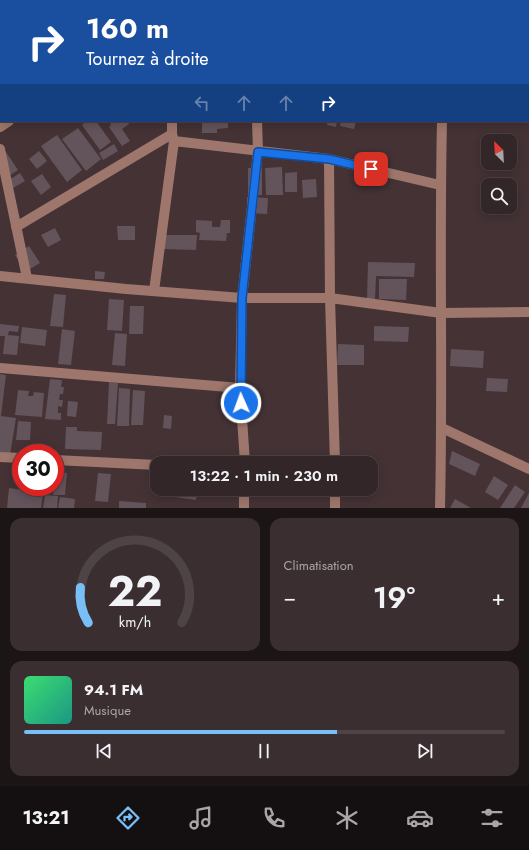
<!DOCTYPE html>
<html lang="fr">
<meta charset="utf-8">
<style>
:root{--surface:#332628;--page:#3b2e30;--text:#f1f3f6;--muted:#a9a5a8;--line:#4e4345;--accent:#78bff8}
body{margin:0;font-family:Jost,sans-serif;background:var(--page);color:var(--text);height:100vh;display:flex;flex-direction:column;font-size:15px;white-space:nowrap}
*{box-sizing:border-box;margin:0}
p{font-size:13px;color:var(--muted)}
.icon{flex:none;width:22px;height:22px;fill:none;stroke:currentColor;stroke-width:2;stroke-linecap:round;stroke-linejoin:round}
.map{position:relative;height:508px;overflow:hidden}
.sheet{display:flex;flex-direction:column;gap:10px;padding:10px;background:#1c1516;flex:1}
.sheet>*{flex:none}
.top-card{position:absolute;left:0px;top:0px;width:529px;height:122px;box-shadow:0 2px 10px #0003,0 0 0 1px var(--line);background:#1a4fa0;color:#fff;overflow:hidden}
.needle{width:26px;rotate:336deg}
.buttons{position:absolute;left:481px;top:134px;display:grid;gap:8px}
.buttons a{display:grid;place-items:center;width:36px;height:36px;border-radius:8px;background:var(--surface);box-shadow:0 2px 10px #0003,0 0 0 1px var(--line);font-size:20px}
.speed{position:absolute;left:12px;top:444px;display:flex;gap:8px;font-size:20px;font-weight:700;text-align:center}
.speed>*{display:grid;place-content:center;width:52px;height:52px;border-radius:50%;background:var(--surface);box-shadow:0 2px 10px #0003,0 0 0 1px var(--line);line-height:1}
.speed .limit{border:6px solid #d22;background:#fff;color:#111}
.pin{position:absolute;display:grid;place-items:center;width:34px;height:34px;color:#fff;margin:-17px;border-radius:8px;box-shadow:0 2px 6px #0006}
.me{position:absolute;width:44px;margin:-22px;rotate:358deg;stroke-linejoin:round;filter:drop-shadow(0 0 3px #0008)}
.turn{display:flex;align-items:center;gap:14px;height:84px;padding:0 20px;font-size:18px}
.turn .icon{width:52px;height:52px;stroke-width:2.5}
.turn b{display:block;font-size:28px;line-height:34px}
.lanes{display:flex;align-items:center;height:38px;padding:0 20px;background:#0003;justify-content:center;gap:20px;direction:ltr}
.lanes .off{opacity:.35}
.big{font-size:30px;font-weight:600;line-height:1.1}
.sheet .widget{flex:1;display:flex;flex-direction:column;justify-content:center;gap:6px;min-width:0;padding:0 14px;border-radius:12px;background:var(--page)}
.sheet .dial{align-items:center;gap:0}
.dial svg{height:104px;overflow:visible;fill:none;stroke:var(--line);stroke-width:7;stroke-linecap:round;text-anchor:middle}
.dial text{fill:var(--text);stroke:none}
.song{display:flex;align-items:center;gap:12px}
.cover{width:48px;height:48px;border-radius:6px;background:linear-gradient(135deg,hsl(140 70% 55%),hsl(170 70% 35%))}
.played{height:4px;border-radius:2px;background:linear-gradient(90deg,var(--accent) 65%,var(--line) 65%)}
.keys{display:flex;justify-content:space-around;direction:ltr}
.heat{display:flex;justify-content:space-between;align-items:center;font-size:22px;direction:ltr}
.sheet .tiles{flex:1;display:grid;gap:10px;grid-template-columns:1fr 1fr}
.widget:last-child{grid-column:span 2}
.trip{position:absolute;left:150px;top:456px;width:228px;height:40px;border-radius:12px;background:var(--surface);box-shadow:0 2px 10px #0003,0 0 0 1px var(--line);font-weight:600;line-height:40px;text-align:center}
.menu{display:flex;height:64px;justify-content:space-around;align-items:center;background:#140f10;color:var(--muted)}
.menu .icon{width:28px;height:28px}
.menu .on{color:var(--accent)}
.menu b{font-size:18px;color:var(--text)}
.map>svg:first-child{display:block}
.building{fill:#63535b}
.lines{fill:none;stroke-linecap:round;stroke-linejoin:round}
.minor{stroke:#9e766b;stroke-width:10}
.route-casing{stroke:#114b97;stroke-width:10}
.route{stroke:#1a73e8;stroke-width:7}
</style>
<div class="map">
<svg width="529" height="508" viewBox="0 0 529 508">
<rect width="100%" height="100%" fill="#443235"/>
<path class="building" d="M87,121H96L111,142L100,150L82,125Z
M109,121H128L129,124L122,129L130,141L122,146L109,127L111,125Z
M202,121H228V128L217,129V133H202Z
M328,121H337L336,127L327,125Z
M341,121H356L354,129L340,126Z
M78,128L101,159L86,171L62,139Z
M57,135L82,170L67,182L41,146Z
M114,144L118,151L103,160L99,153Z
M39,151L47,161L37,169L29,159Z
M6,152L18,170L6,178L0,156Z
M282,167L283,195H266L265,168Z
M248,168H262V195H248Z
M297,172V192H285V173Z
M20,173L25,181L13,188L9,180Z
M42,174L51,187L41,195L31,181Z
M316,179L317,197L303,198L302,180Z
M247,197L268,198L267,214L247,213Z
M196,220L212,221V227H220L221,220H230V233H227L226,241L199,240L200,233L196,232Z
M117,226H135V240H118Z
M55,228L61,240L48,247L41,235Z
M165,235H197L196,250L164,249Z
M29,246L40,263L25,272L15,255Z
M368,262L415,263L414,277L376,276L375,300L367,299Z
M95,271L105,272L104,279H95Z
M379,279H407L406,300L379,299Z
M54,294L66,295L63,327L50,326Z
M109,299L124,300L122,331L107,330Z
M130,306H144L143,334H129Z
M0,324L19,326L18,332L9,331L8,335L19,336L17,355L3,354L5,336H0Z
M374,326L409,327L408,342L374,341Z
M22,327L47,330L45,346L20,343Z
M62,329L75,331L71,365L58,364Z
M115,333L127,334L125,366L112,365Z
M338,344L364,345V365H337Z
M451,349L484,351L483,368L450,366Z
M0,374L6,375L1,416L16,418L10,455L0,453Z
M487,378L508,379L507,392L486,391Z
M50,379L62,380L61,387H64L63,394H60L59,400H63L62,407L58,406V413H61V420L45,419Z
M109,382L118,383L115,424H107Z
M119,388L130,389L129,426H117Z
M18,390L29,391L28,396H33L34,392L44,393L42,417L15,415Z
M133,390L145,391L143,425H131Z
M68,401L78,402L76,417L67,416Z
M164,415L172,416L171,429L163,428Z
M18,421L31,422L30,440H16Z
M66,427H77V431L102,432L101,450L65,449Z
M452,451L480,464L475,476L449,464Z
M56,471L67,473L65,495H53Z
M98,473L111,474L108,502L95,501Z
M494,476L508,485L498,500L485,492Z
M515,485L525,492L514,508H500Z
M9,488L43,493L41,508H7Z
M176,489H198L196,500L175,497Z
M529,493V508H521Z
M45,495L58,496L57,508H43Z
M60,497L75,499L74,508H58Z
M455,499L471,508H450Z
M119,501L146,503V508H119Z"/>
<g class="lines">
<path class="minor" d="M2,0V1
M19,1L21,0
M173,1V0
M257,1V0
M443,1V0
M0,14H1
M0,127L9,121
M174,141L329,159L440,185
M0,149L27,278
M329,159L330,298L335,463
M16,227L172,134
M0,276L126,289L242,298H330L441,313L529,312
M154,291L174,141L172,134V121
M0,368L240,388
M442,428L529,469
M0,457L21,458
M55,460L157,465
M245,463L240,388L242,298L258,151L257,121
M335,489V508
M244,508V489
M440,508C443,379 439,250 442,121"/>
</g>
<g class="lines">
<defs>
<path id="route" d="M241,403L242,298L258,152L329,159L371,169"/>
</defs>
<use href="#route" class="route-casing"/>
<use href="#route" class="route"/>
</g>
</svg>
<div class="buttons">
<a><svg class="needle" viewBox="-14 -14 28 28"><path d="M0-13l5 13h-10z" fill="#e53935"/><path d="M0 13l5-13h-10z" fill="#a9a5a8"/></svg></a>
<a><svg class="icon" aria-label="search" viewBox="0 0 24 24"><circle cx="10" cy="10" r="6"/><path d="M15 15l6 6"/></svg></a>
</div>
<div class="speed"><div class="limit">30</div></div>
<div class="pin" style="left:371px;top:169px;background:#d93025"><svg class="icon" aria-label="arrive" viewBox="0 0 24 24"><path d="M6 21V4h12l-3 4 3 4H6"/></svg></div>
<svg class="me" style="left:241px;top:403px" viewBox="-20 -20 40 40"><circle r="17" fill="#1a73e8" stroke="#fff" stroke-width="3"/><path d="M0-11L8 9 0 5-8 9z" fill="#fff"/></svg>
<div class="trip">13:22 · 1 min · 230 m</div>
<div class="top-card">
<div class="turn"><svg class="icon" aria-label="right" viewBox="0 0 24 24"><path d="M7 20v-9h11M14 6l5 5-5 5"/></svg><div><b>160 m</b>Tournez à droite</div></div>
<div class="lanes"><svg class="icon off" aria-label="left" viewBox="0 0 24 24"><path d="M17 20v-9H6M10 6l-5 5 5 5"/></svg><svg class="icon off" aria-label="ahead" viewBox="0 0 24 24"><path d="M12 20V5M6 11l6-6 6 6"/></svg><svg class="icon off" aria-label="ahead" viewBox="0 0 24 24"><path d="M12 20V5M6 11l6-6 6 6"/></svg><svg class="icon" aria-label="right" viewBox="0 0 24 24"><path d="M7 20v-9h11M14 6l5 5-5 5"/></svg></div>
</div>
</div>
<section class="sheet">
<div class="tiles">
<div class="widget dial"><svg viewBox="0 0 100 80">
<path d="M14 69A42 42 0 1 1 86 69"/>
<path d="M14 69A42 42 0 0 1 8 42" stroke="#78bff8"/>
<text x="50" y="56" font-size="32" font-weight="700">22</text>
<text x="50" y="72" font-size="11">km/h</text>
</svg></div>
<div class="widget"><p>Climatisation</p>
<div class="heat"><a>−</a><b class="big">19°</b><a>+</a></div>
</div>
<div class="widget">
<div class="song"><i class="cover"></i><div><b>94.1 FM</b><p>Musique</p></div></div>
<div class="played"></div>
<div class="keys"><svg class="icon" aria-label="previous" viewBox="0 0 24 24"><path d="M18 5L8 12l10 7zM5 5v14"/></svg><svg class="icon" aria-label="pause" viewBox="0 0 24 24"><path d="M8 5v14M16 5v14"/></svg><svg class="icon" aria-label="next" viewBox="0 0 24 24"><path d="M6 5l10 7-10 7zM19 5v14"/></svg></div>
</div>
</div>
</section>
<nav class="menu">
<b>13:21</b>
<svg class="icon on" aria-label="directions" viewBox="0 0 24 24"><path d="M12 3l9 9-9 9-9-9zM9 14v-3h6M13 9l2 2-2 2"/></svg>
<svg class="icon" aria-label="music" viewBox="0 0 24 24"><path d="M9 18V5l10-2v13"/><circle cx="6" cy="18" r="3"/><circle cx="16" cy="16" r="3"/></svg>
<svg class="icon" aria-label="phone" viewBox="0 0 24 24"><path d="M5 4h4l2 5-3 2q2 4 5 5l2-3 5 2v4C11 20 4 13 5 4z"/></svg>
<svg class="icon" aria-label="climate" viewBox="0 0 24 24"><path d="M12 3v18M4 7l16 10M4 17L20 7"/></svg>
<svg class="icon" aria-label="car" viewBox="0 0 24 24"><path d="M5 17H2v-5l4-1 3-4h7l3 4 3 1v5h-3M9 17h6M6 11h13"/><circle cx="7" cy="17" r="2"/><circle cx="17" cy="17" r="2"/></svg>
<svg class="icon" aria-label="filters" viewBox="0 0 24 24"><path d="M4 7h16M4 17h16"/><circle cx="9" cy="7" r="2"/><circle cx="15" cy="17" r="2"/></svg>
</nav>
